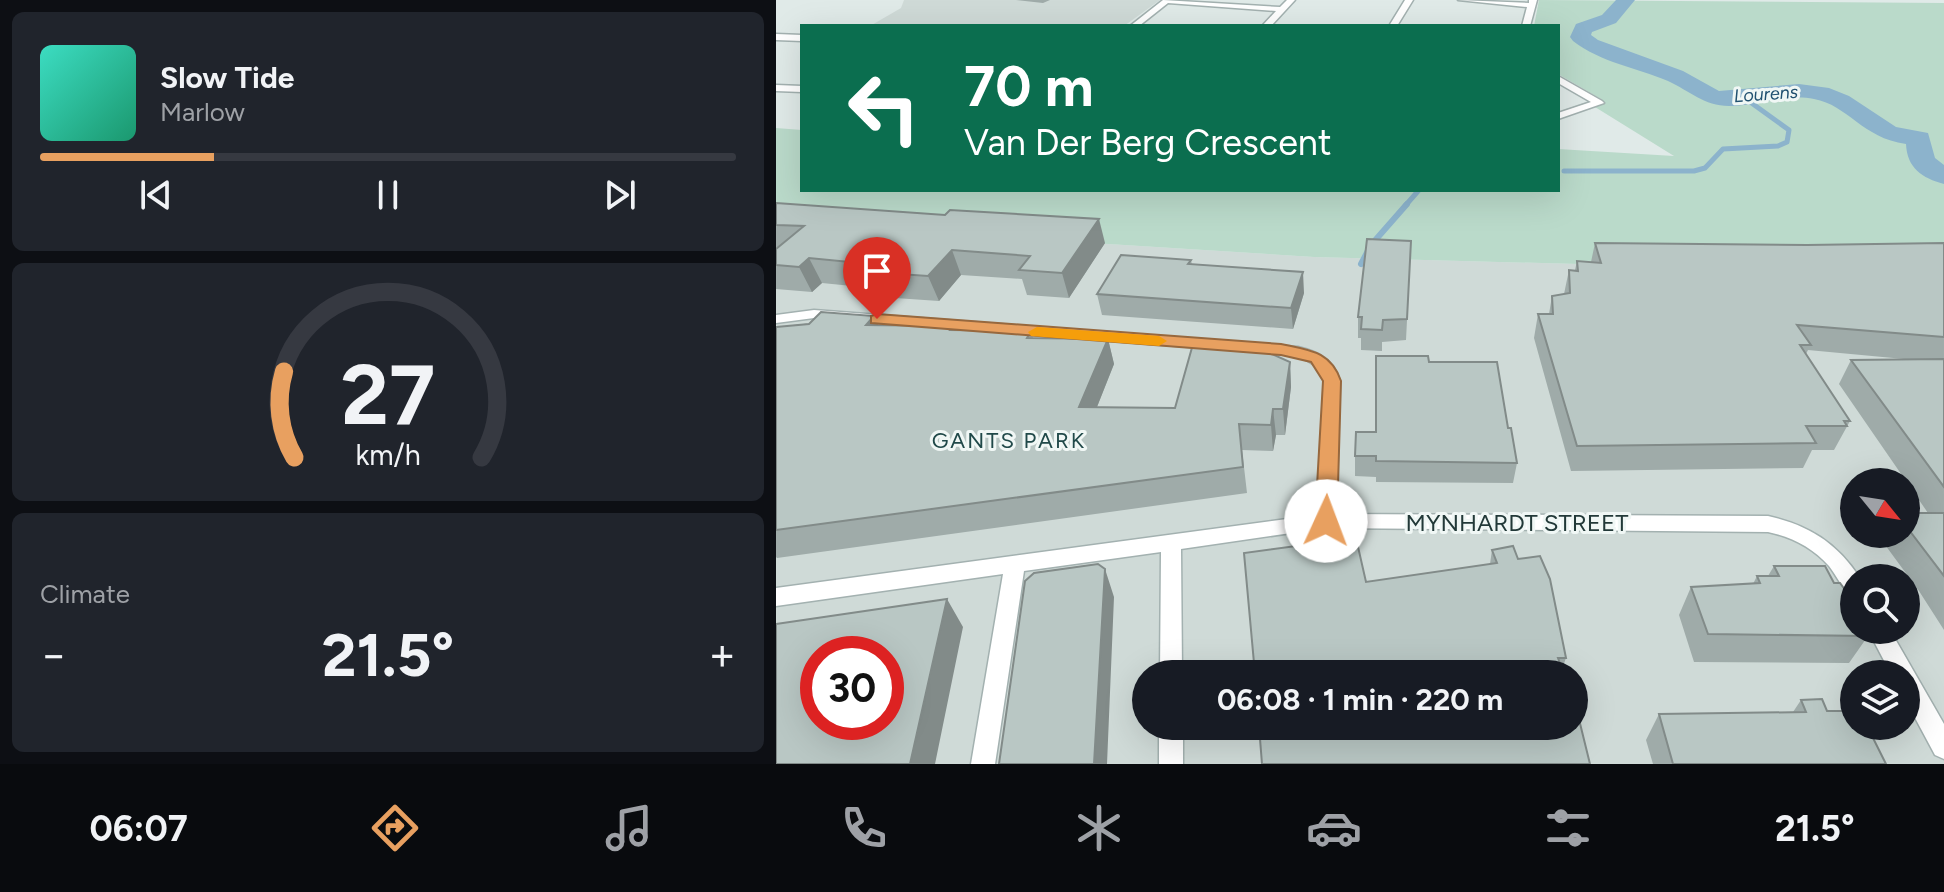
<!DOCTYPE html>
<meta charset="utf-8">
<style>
:root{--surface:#171b24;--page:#20242c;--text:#f1f3f6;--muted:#9ea1a6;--line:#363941;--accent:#e8a060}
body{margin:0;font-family:Figtree,sans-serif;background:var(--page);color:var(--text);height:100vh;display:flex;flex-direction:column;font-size:30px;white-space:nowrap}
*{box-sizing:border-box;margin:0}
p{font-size:26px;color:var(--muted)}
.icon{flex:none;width:44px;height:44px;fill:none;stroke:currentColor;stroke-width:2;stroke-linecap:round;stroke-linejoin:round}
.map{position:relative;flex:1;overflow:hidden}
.drawer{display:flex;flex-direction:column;gap:12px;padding:12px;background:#0d0f14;width:776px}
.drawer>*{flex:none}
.hud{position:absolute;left:24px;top:24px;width:760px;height:168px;border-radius:0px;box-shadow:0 8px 32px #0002;background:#0b6e4f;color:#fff;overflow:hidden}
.needle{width:52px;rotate:120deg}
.buttons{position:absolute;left:1064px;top:468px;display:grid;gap:16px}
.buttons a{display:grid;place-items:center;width:80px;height:80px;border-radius:50%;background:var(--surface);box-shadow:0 8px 32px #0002;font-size:40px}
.speed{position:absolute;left:24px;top:636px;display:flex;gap:16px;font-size:40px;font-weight:700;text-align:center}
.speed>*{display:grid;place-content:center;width:104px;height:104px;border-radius:50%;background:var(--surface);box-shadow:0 8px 32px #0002;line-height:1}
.speed .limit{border:12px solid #d22;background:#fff;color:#111}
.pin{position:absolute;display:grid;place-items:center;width:68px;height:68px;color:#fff;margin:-82px -34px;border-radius:50% 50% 50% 0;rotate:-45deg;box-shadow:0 0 8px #0007}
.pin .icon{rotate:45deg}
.me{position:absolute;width:88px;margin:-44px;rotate:2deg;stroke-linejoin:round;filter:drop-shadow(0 0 6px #0008)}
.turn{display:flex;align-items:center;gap:28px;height:168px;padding:0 32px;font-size:36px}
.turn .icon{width:104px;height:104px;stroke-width:2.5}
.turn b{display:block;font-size:56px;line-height:68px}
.big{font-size:60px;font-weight:700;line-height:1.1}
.drawer .widget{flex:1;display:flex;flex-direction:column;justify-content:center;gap:12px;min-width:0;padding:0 28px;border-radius:12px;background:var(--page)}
.drawer .dial{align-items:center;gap:0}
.dial svg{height:208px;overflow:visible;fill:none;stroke:var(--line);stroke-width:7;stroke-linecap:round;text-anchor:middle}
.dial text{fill:var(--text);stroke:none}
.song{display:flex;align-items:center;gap:24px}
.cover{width:96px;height:96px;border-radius:12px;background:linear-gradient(135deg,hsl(170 70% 55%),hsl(160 70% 35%))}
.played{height:8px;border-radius:4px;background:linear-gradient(90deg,var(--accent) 25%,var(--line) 25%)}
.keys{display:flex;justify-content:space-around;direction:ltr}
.heat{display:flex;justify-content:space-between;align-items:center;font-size:44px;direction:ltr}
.trip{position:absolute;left:356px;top:660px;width:456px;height:80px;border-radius:40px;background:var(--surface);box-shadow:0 8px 32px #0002;font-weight:700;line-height:80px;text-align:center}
.dock{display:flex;height:128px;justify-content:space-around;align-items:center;background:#090b0e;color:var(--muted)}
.dock .icon{width:56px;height:56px}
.dock .selected{color:var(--accent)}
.dock b{font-size:36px;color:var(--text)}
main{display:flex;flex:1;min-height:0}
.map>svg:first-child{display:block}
.built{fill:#cfdad7;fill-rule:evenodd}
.green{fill:#badaca}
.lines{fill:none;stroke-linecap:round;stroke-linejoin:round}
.stream-far1{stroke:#8cb3cc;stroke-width:5}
.stream{stroke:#8cb3cc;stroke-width:6}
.river{fill:#8cb3cc;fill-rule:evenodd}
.street-casing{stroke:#a3b1b0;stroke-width:3}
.street{fill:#fff;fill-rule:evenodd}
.wall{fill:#9faba9}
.shaded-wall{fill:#828b89}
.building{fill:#b9c7c4;stroke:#828b89;stroke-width:2;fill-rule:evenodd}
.route{fill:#e8a060;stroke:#97683e;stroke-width:2}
.slow{fill:#f59e0b}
.labels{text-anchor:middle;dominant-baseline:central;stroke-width:6;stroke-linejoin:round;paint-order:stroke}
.far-water-label{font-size:18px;font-style:italic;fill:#215170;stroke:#f0f7f5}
.neighbourhood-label{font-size:22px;letter-spacing:2px;fill:#204949;stroke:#f0f7f5}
.near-street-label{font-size:24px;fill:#223938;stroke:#f0f7f5}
</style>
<main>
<section class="drawer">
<div class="widget">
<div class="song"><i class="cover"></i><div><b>Slow Tide</b><p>Marlow</p></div></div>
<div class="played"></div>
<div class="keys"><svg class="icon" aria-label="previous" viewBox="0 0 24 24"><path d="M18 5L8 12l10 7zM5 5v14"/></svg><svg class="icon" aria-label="pause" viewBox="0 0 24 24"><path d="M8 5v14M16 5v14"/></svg><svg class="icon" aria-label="next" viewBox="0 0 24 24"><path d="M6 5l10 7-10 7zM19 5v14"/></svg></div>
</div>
<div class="widget dial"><svg viewBox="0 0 100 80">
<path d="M14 69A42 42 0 1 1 86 69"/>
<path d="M14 69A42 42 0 0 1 10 36" stroke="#e8a060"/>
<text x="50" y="56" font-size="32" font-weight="700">27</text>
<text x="50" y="72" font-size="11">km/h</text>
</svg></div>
<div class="widget"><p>Climate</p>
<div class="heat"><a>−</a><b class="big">21.5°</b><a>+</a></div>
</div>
</section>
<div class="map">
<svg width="1168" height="764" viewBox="0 0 1168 764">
<rect width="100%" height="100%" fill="#e0eae8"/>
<path class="built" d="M128,0H384L348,26H94L125,8Z
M0,223L538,257L875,266L1168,265V764H0ZM1078,482H1130V534H1078ZM1078,578H1130V630H1078ZM42,654H110V722H42ZM370,674H798V726H370ZM1078,674H1130V726H1078Z"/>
<path class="green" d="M763,0L1168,3V265L875,266L538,257L0,223V128L26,130V190H782V149L898,156L819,107L825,99L782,74V26H758Z"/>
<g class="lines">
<path class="stream-far1" d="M788,171H918L929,168L947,149L1002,146L1011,142L1013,130L970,99
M629,206L643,190"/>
<path class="stream" d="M585,264L595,245L631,204"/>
<path class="river" d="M840,0H859L840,23L816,32L815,35L822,40L907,71L943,91L1023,84L1053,88L1073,96L1120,127L1152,133L1159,158L1168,165V184C1146,178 1131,168 1130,144C1086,138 1072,105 1038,99C1010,93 981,106 953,106C928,106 914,91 892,81C859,67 826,63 797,41L794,37L800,24L826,15Z"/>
<defs>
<path id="street" d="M387,0L504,7L511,0H519L495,26H486L500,11L392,3L363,26H354Z
M629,0H637L621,26H613Z
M682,0L753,3V0H761L754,26H746L751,7Z
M0,34L26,35V41L0,40Z
M782,76L826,101L828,103L782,119V113L815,102L782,83Z
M0,85L26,86V92L0,91Z
M38,310L522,347C543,352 557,359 564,381L560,514L992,516C1033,525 1061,543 1084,578H1078V595C1066,590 1061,576 1053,566C1036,547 1016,537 992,532L550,528L405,549L406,674H384L385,552L248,571L219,764H195L227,574L0,606V588L541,515L548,381C542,360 524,357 505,354L38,318L0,323V315Z
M1092,630H1114L1168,724V759L1159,755L1130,701V674H1115Z
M383,726H407V764H383Z"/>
</defs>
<use href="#street" class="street-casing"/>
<use href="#street" class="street"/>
</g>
<path class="wall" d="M240,0H274L267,3Z
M0,203L329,243L293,298L251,295L246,279L185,275L163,301L119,298L116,290L46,283L36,292L0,289V249L2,248H0Z
M635,241L630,340L606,342V351L585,350V338H582V317Z
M819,243L1031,245L1168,243V630L1143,591L1104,538L1107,534H1130V513H1152L1063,384L1075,360L1128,359L1032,350L1030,354L1074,421L1058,450H1036L1027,468L795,471L758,338L762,314H773L776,296L788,294L793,270H799L801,261L815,262Z
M415,260L416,265L528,293L517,329L326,315L321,294Z
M98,316L102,325L176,326L178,330L255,331L257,338L332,339L338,364L321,407L399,408L514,362L515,387L509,435H500L497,451L466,450L471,493L1,558L0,557V327Z
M653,362L732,428L741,463L737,483L600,482V477L579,476V456L600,432Z
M716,550L742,559L790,658L786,669L590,582L714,564Z
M998,566L1058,583L1092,636L1073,663L918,662L903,615L915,587L977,584L981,576H992Z
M1025,700L1051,711L1110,764H877L870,740L883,714L1017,712Z"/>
<path class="shaded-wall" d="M323,219L329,243L293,298L286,273Z
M176,250L185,275L163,301L152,276Z
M33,258L46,283L36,292L23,267Z
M527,272L528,293L517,329L515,308Z
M98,316L110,341L90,325Z
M332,339L338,364L311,432L303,407Z
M514,362L515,387L509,435L507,409Z
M497,409L500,435L497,451L495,425Z
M329,569L338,597L331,764H318Z
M171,599L187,627L159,764H134Z"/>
<path class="building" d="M0,203L169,215L174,210L323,219L286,273L243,270L254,256L176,250L152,276L108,273L115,266L33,258L23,267L0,265V249L28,226L0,225Z
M591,239L635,241L631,319L607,320L606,330L585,329L586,317H582Z
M819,243L1031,245L1168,243V337L1021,325L1035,345H1024L1074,421H1068L1071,426H1030L1040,443L801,446L762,314H777L776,296L794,293L793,270L802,271L801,261L825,263Z
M345,255L415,260L412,264L527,272L515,308L321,294Z
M45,312L98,316L90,325L176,326L174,330L255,331L251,338L332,339L303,407L399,408L417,344L476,345L514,362L507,409H497L495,425L463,424L467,467L0,530V327L33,324Z
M600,356H652L653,362H721L732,428H735L741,463L600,461V456H579L580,432H600Z
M1168,359V487L1075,360Z
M1130,513H1168V576L1130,526Z
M580,538L590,582L721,563L716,550L737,546L742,559L764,556L774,579L790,658H782L788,674H479L468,553Z
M322,564L329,569L318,764H223L249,581L258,573Z
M998,566H1049L1058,583H1064L1078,602V630H1091L1092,636L932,634L915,587L984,583L981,576H1003Z
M171,599L134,764H0V624ZM42,654H110V722H42Z
M798,699L814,764H486L483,726H798Z
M1046,699L1051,711H1078V726H1091L1110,764H897L883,714L1030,712L1025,700Z"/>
<path class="route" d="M101,314L505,344C533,350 555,351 565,381L561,521L550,530L539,521L547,381L535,362L505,355L95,323V316Z"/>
<path class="slow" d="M261,327L383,336L391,341L383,346L255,336L252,332Z"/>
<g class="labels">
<g class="far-water-label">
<text transform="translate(990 94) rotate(-4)">Lourens</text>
</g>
<g class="neighbourhood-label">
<text x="233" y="440">GANTS PARK</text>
</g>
<g class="near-street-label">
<text x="741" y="522">MYNHARDT STREET</text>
</g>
</g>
</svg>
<div class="buttons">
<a><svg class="needle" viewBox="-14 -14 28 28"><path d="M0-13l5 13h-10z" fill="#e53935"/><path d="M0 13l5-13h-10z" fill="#9ea1a6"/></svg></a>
<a><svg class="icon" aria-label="search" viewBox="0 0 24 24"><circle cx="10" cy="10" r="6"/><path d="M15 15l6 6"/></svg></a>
<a><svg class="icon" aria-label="layers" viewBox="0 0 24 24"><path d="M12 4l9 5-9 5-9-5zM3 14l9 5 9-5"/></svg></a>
</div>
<div class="speed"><div class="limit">30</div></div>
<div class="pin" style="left:101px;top:319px;background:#d93025"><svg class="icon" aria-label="arrive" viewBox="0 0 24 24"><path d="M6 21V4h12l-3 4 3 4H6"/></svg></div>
<svg class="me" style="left:550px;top:521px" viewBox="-20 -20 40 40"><circle r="19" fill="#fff"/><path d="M0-13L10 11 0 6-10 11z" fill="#e8a060"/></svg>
<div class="trip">06:08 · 1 min · 220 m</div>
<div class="hud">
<div class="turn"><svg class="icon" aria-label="left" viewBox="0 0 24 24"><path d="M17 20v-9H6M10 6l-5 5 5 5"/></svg><div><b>70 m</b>Van Der Berg Crescent</div></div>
</div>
</div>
</main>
<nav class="dock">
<b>06:07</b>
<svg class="icon selected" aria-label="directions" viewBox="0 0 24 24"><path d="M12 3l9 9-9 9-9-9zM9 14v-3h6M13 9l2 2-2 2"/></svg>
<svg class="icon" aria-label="music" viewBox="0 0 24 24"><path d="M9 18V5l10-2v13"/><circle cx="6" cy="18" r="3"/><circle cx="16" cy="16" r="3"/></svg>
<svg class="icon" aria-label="phone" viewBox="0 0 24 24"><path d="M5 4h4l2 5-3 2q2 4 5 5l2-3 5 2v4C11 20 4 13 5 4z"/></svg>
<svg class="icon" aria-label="climate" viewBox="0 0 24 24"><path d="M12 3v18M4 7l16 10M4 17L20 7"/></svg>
<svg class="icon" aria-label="car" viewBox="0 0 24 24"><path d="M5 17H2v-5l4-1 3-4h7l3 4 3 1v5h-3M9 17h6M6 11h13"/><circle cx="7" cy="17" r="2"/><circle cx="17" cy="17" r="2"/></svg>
<svg class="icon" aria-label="filters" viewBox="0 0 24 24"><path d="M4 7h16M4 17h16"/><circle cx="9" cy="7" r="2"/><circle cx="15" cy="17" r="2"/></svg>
<b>21.5°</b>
</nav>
